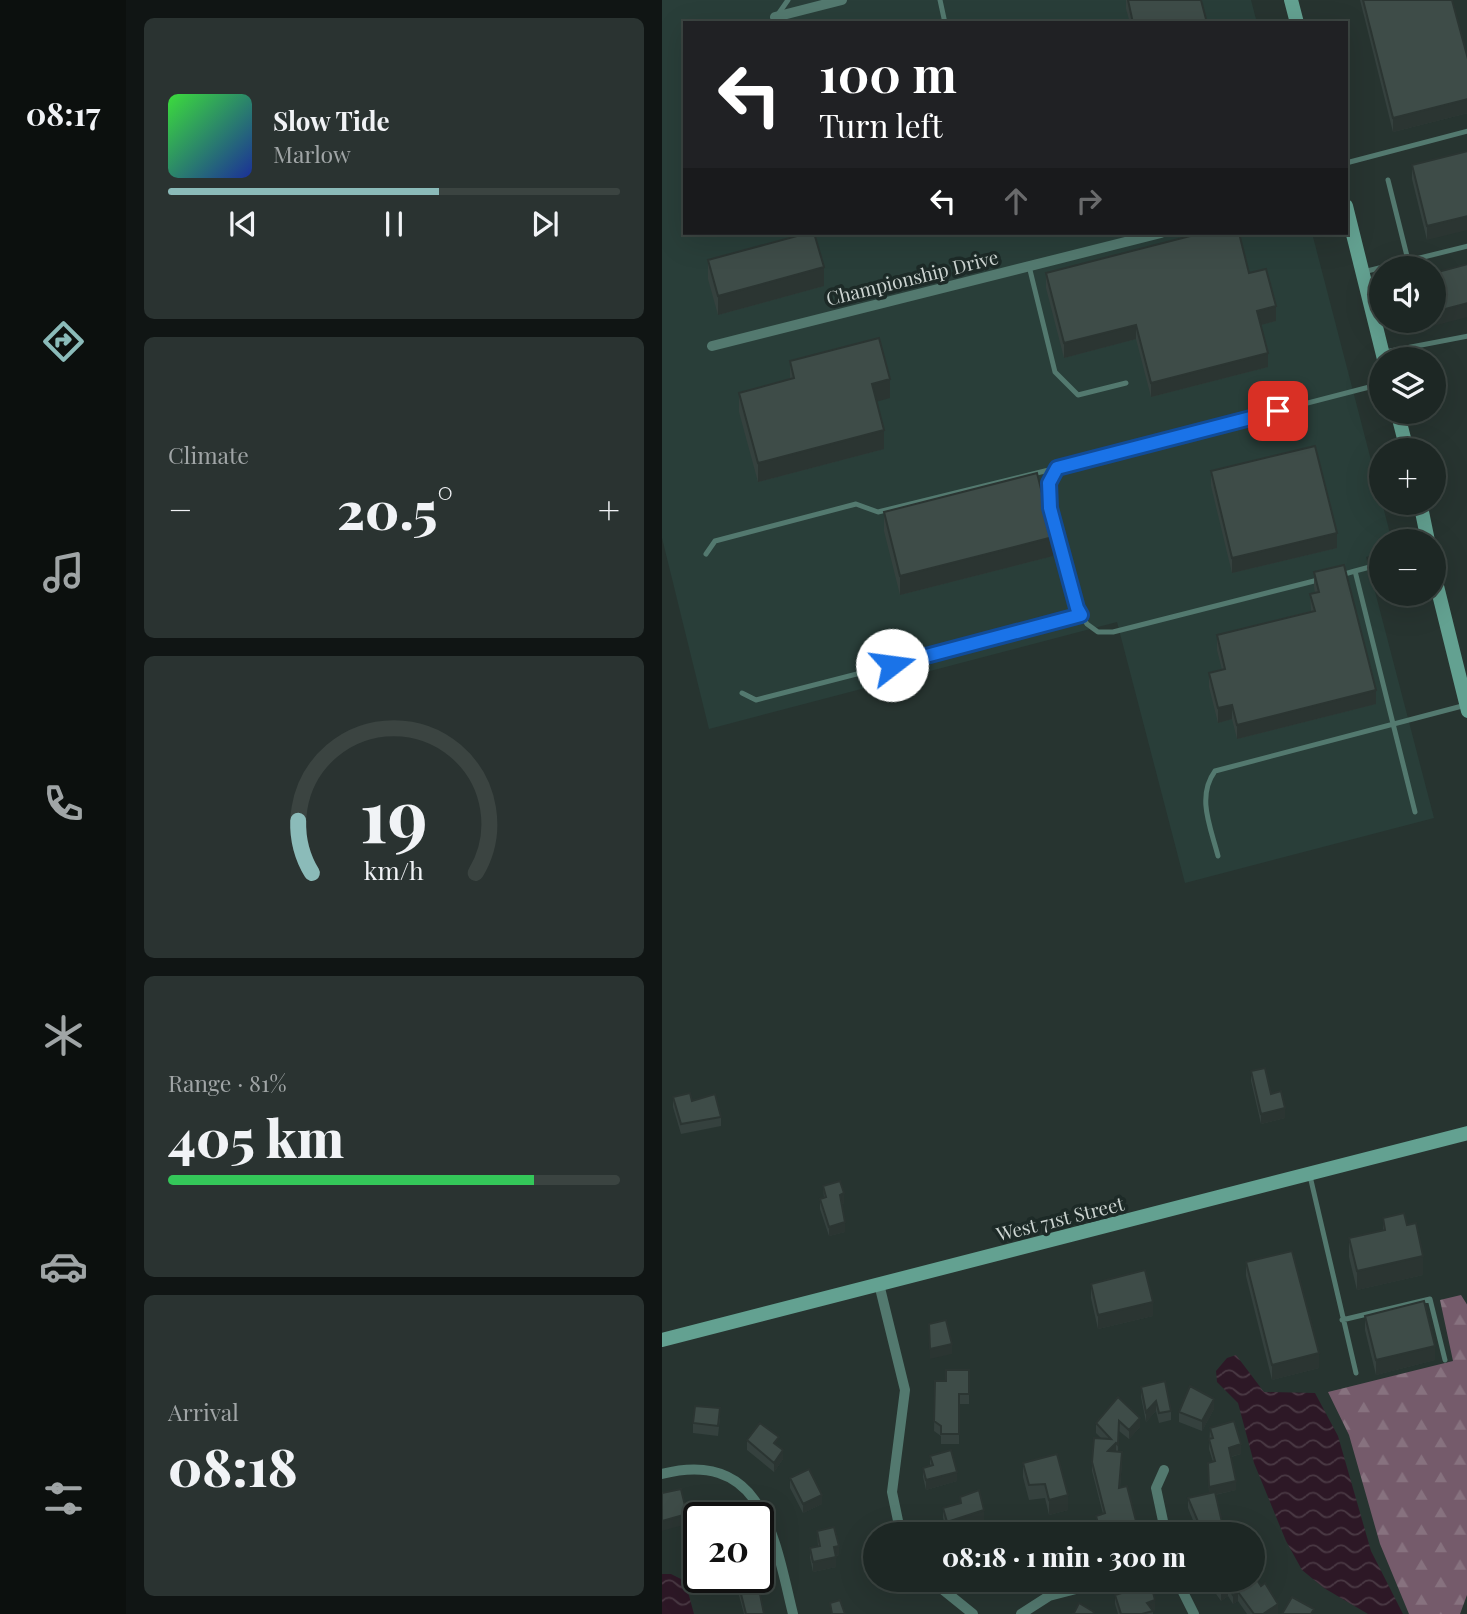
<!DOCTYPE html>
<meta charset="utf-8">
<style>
:root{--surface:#1d2724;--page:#2a3331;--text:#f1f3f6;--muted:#a0a5a6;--line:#3b4441;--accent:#8bbbb9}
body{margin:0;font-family:"Playfair Display",serif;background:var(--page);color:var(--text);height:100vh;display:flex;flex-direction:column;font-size:26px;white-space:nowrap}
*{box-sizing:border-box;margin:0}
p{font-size:23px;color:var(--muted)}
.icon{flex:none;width:38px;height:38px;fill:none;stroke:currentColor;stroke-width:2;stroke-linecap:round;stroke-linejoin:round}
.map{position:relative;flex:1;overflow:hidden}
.panel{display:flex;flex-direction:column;gap:18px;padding:18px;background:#101514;width:536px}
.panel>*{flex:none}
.hud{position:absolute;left:21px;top:21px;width:665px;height:214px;border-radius:0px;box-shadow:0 7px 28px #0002,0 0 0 2px var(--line);background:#202124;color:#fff;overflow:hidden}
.buttons{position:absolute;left:707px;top:256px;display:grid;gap:14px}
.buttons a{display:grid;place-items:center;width:77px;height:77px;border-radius:50%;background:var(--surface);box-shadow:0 7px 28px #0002,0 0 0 2px var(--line);font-size:35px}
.speed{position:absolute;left:21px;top:1502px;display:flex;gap:14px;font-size:35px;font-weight:700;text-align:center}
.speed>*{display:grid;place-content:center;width:91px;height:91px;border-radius:50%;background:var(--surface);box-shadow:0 7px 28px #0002,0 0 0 2px var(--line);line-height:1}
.speed .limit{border:4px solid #111;border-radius:10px;background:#fff;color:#111}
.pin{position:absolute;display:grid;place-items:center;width:60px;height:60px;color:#fff;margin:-30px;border-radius:14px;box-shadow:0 4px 10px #0006}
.me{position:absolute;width:77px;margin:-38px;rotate:75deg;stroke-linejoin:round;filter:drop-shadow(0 0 5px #0008)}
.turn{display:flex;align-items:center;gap:24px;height:147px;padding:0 21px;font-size:32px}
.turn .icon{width:91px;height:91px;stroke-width:2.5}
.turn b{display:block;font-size:49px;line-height:60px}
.lanes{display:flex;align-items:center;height:66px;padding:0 21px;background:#0003;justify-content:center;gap:35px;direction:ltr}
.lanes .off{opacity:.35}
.big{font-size:52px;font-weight:800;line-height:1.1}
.panel .card{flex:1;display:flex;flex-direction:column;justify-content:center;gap:10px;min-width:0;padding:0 24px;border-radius:10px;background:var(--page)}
.panel .dial{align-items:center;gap:0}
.dial svg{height:182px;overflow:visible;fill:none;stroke:var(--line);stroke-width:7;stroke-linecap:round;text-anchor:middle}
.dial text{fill:var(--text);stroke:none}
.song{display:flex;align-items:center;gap:21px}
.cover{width:84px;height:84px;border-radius:10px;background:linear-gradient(135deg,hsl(120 70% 55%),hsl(230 70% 35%))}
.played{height:7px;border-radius:4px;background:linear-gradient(90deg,var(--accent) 60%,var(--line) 60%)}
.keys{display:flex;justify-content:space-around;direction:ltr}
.heat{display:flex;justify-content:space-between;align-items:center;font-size:38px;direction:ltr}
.charge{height:10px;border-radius:5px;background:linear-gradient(90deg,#34c759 81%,var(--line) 0)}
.trip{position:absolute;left:201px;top:1522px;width:402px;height:70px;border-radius:35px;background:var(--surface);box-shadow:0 7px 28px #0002,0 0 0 2px var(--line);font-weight:800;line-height:70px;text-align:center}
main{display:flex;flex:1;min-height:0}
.dock{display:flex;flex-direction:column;width:126px;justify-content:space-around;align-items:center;background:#0c100e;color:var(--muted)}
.dock .icon{width:49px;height:49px}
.dock .selected{color:var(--accent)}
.dock b{font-size:32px;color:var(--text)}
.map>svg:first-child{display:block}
.built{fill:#293e39}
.forest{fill:url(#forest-firs)}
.water{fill:url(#water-waves)}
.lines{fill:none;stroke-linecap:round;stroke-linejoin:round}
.lane{stroke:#53796f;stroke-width:5}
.street{stroke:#53796f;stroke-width:10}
.secondary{stroke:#63a191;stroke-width:14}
.wall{fill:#35413e}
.shaded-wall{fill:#2b3532}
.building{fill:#3e4c48;stroke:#2b3532;stroke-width:2}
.route-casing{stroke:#114b97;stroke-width:18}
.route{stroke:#1a73e8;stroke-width:12}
.labels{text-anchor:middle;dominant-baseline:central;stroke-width:7;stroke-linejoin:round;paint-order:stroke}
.street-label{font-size:19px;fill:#ccd4d1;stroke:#1d2a27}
</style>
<main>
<nav class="dock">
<b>08:17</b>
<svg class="icon selected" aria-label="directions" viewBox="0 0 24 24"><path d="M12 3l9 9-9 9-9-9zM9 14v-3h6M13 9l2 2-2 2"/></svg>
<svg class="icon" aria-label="music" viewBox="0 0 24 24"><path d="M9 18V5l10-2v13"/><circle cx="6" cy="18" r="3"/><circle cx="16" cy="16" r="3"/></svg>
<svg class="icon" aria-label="phone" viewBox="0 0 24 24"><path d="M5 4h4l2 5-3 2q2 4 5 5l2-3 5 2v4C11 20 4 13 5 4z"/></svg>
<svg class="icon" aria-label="climate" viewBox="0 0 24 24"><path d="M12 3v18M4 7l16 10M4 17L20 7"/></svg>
<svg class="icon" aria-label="car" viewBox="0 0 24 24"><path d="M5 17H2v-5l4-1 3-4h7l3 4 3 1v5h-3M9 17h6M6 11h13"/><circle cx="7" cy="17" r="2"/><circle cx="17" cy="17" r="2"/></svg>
<svg class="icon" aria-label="filters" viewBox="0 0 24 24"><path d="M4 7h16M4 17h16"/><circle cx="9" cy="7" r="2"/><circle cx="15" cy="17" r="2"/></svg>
</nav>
<section class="panel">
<div class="card">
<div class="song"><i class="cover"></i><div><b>Slow Tide</b><p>Marlow</p></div></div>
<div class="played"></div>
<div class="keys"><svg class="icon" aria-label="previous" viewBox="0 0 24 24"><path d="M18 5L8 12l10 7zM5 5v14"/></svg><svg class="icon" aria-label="pause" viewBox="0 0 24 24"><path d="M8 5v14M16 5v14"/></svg><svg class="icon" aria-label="next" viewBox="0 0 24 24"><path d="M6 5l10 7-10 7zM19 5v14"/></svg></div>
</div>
<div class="card"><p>Climate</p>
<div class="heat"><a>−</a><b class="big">20.5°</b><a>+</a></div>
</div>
<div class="card dial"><svg viewBox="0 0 100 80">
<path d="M14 69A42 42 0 1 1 86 69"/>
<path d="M14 69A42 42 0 0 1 8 46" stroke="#8bbbb9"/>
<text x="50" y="56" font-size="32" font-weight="700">19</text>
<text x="50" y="72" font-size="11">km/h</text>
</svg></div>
<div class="card"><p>Range · 81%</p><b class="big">405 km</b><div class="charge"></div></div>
<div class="card"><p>Arrival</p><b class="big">08:18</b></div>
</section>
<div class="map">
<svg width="806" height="1614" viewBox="0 0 806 1614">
<defs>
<pattern id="forest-firs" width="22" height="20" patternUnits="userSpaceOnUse" patternTransform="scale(1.75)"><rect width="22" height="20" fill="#755b6b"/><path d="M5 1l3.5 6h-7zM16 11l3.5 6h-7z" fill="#87727f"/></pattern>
<pattern id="water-waves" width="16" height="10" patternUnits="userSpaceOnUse" patternTransform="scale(1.75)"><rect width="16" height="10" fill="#2d1826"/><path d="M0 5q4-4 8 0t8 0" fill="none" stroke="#4a3944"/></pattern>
</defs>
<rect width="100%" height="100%" fill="#273430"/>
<path class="built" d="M0,0H589L595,23H23V233H650L730,541H719V552L704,557L772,818L523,883L455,622L47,729L0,538Z"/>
<path class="forest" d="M799,1295L806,1306L805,1595L798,1614H747L718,1544L687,1435L666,1392L791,1361L778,1300Z"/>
<path class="water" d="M574,1355L602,1392L653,1393L676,1436L709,1551L741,1614H706L662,1588L640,1570L624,1541L592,1463L576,1403L555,1382L554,1371L565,1358Z
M9,1574L23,1581L32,1614H0V1574Z"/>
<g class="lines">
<path class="lane" d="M278,0L283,23
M110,23L126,0
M684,163L806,131
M726,180L746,260
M367,266L393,372L416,395L464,383
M701,272L806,246
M723,352L806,336
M44,554L53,541L194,504L216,512L395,468
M719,564L693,571L753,812
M679,575L693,571
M656,580L451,632H436L425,624L415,608L388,508L387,483L395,468L719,384
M80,693L94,700L420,616
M556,856C549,828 534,797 553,771L804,705
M648,1176L694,1373
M680,1320L768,1299L783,1360"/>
<path class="street" d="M113,17L180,0
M50,346L499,233
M217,1284L243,1390L230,1492L239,1535
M502,1470L494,1488L504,1535
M0,1474C102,1448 113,1541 131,1614
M269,1580L311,1614
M515,1580L532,1614
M359,1614L387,1596L449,1580"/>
<path class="secondary" d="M629,0L635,23
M684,206L722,359
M735,411L745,450
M758,502L766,541
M772,574L806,711
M0,1340L806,1133"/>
</g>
<path class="wall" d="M464,0H539L545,23H468L464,9Z
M698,0H790L806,59V113L731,132Z
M806,151L765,240L750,179V165Z
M46,260L162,286L56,315L46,279Z
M384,273H587L614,321L598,325L606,367L489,397L474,339L402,358L384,288Z
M128,361L228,398L214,401L222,449L96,482L77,412V393L128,379Z
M549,471L675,548L570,573L549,486Z
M222,512L391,556L238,595L222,531Z
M652,572L714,704L575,739L570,719L556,723L547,687V673L560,670L555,650V635L649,611L648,594L653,593L652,587Z
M589,1071L609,1094L623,1118L599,1124L589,1081Z
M11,1097L30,1101L59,1117V1126L19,1134L11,1107Z
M161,1186L182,1203L180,1204L183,1232L167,1236L158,1209V1199L162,1198Z
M721,1218L745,1225L761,1275L695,1290L687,1257V1238L721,1231Z
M584,1262L657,1368L610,1380L584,1276Z
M429,1284L491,1316L436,1329L429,1298Z
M703,1316L773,1360L714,1375L703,1330Z
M307,1370V1404H297V1444H279V1436L272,1431L273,1381H284Z
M479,1387L509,1411V1420L497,1423L494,1411L484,1422L479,1397Z
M456,1397L478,1427L467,1439L457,1431L456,1452L460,1461L458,1488L474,1531L467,1532V1535H436L434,1525V1516L441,1514L430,1471V1462L439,1438L434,1433V1423Z
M552,1409L540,1431L517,1422V1412Z
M58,1418L56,1436L31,1433V1423Z
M548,1428L579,1454L569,1457L574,1490L553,1495L563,1535H537L526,1508V1498L547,1493L546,1463L551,1462L547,1449Z
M85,1440L117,1446L121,1459L112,1472L85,1450Z
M395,1454L406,1510L387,1515L383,1498L367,1500L361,1477V1463Z
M268,1456L295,1481L264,1490L261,1477V1468L268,1465Z
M128,1478L160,1504L141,1513L128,1488Z
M298,1497L322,1520L285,1532L281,1518V1508L298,1504Z
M155,1531L177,1555L174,1556V1567L151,1572L148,1558V1548L156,1546Z
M75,1578L102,1614H82L75,1588Z
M324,1580H350L343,1586L339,1580L335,1583Z
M554,1580L616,1614H585L576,1601L571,1604L566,1596L559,1601L552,1591V1581Z
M453,1595L493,1610L491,1611V1614H456L453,1604Z"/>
<path class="shaded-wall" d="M806,99V113L731,132V118Z
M806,216V230L765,240V226Z
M162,267V286L56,315V296Z
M806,303V317L771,326L772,312Z
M614,306V321L595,326V311Z
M474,325V339L402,358V343Z
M606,353V367L489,397V383Z
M228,379V398L210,403V384Z
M222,430V449L96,482V463Z
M675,533V548L570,573V558Z
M391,537V556L238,595V576Z
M714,690V704L575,739V725Z
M570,705V719L556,723V708Z
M623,1108V1118L599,1124V1114Z
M182,1193V1203L178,1204V1195Z
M183,1222V1232L167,1236V1227Z
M761,1256V1275L695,1290V1271Z
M491,1302V1316L436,1329V1315Z
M290,1344V1354L268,1359V1349Z
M773,1346V1360L714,1375V1360Z
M657,1353V1368L610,1380V1365Z
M552,1399V1409L540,1431V1421Z
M494,1401V1411L484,1422V1412Z
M478,1418V1427L467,1439V1430Z
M454,1443V1453L446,1451Z
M579,1444V1454L567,1457V1448Z
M121,1450V1459L112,1472V1463Z
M295,1472V1481L264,1490V1480Z
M574,1481V1490L547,1496V1487Z
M160,1495V1504L141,1513V1504Z
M406,1495V1510L387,1515V1500Z
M322,1510V1520L285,1532V1522Z
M25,1514V1524L0,1531V1521Z
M474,1521V1531L465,1533V1523Z
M177,1546V1555L172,1556V1547Z
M174,1557V1567L151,1572V1562Z
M343,1580H350L343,1586Z
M566,1586V1596L559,1601V1591Z
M576,1592V1601L571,1604V1595Z
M493,1600V1610L485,1612V1603Z
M616,1604V1614H601Z"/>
<path class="building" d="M466,0H539L545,23H471Z
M701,0H790L806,59V99L731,118Z
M806,151V216L765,226L750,165Z
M146,233H152L162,267L56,296L46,260Z
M540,233H577L587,273L604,269L614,306L595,311L606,353L489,383L474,325L402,343L384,273Z
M806,264V303L772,312V273Z
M217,338L228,379L210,384L222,430L96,463L77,393L132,378L128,361Z
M653,446L675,533L570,558L549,471Z
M375,473L391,537L238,576L222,512Z
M682,565L714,690L575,725L570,705L556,708L547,673L563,669L555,635L653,611L648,594L657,592L652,572Z
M603,1068L609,1094L619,1091L623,1108L599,1114L589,1071Z
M28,1093L30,1101L53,1094L59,1117L19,1124L11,1097Z
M178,1181L182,1193L178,1195L183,1222L167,1227L158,1199L164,1197L161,1186Z
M742,1213L745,1225L754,1223L761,1256L695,1271L687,1238L723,1230L721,1218Z
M630,1251L657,1353L610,1365L584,1262Z
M483,1270L491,1302L436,1315L429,1284Z
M762,1301L773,1346L714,1360L703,1316Z
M284,1320L290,1344L268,1349L267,1324Z
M284,1370H307V1394H297V1434H279V1426L272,1421L273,1381H284Z
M503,1381L509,1411L497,1413L494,1401L484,1412L479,1387Z
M528,1386L552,1399L540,1421L517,1412Z
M456,1397L478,1418L467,1430L457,1421L456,1445L454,1443L446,1451L460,1452L457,1488L465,1486L474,1521L465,1523L467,1533L461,1535H439L434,1516L443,1513L430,1462L432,1438L449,1439L434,1423Z
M33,1406L58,1408L56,1426L31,1423Z
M572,1421L579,1444L567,1448L574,1481L547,1487L546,1463L553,1461L547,1439L551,1438L548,1428Z
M98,1423L117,1437L112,1443L121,1450L112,1463L85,1440Z
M289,1450L295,1472L264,1480L261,1468L271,1465L268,1456Z
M395,1454L406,1495L387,1500L383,1484L367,1485L361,1463Z
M147,1469L160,1495L141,1504L128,1478Z
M19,1489L25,1514L0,1521V1493Z
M317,1490L322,1510L285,1522L281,1508L299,1503L298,1497Z
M553,1492L563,1535H538L537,1524L526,1498Z
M172,1527L177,1546L172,1547L174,1557L151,1562L148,1548L158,1546L155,1531Z
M592,1575L599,1586L603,1583L616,1604L601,1614H592L576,1592L571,1595L566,1586L559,1591L552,1581L554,1580H592Z
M81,1577H93L96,1584L102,1614H84L75,1578Z
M489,1584L493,1600L485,1603L491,1611L480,1614H459L453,1595Z
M630,1597L652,1609L649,1614H620Z
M178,1600L183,1614H170L168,1603Z
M417,1603L432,1612L431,1614H410L412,1613Z"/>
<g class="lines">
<defs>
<path id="route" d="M230,665L419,615L415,608L388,508L387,483L395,468L616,411"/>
</defs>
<use href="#route" class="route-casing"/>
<use href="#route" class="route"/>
</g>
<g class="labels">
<g class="street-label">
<text transform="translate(250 277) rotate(-14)">Championship Drive</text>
<text transform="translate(398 1218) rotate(-14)">West 71st Street</text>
</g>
</g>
</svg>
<div class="buttons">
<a><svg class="icon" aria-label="sound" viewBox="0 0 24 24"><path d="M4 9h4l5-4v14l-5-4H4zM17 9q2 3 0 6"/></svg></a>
<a><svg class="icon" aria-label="layers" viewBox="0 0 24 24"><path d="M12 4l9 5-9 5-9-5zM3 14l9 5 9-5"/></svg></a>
<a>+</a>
<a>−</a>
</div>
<div class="speed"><div class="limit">20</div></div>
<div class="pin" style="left:616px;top:411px;background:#d93025"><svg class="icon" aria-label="arrive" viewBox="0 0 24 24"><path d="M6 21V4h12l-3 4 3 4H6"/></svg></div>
<svg class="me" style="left:230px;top:665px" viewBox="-20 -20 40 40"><circle r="19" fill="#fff"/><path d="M0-13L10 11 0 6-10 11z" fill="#1a73e8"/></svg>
<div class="trip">08:18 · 1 min · 300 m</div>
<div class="hud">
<div class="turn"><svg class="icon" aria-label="left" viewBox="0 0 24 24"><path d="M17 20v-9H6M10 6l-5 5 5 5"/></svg><div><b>100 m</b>Turn left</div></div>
<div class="lanes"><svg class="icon" aria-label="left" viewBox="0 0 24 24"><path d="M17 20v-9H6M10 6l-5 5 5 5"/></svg><svg class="icon off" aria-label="ahead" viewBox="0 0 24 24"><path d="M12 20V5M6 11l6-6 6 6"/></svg><svg class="icon off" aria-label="right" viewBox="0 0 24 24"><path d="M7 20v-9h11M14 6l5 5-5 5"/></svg></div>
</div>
</div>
</main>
